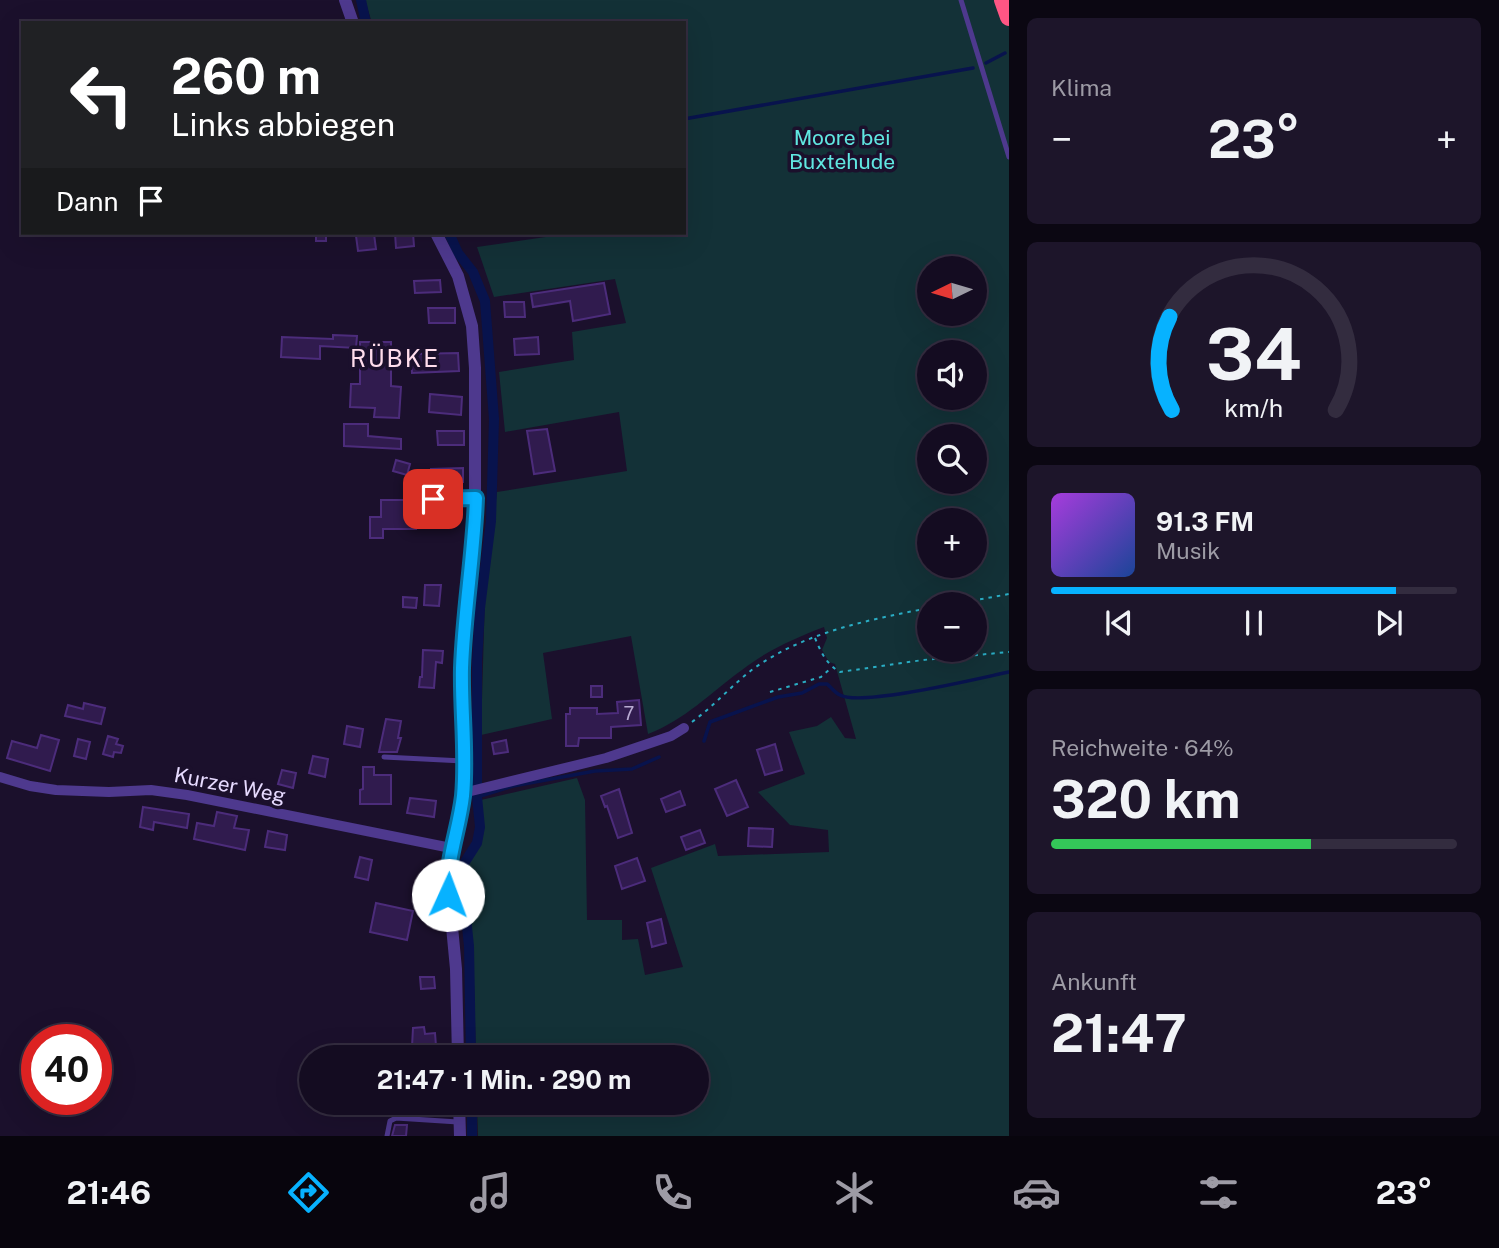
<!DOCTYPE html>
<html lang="de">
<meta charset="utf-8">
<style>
:root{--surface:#140c21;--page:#1d152a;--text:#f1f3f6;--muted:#9d9ba5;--line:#332c3f;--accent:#07b2ff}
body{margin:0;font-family:"Public Sans",sans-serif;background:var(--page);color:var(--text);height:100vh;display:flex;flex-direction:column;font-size:26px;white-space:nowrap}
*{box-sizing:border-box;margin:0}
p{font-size:23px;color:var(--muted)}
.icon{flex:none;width:38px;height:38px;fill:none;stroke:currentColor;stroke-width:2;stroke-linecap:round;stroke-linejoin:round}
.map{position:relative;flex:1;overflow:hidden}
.panel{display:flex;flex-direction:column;gap:18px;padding:18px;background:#0b0712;width:490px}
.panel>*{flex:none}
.guide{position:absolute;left:21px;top:21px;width:665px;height:214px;border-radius:0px;box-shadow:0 7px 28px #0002,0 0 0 2px var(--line);background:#202124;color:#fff;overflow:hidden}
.needle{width:46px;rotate:265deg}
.fabs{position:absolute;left:917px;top:256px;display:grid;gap:14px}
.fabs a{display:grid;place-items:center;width:70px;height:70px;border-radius:50%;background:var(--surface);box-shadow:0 7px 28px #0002,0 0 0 2px var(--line);font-size:35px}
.speed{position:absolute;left:21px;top:1024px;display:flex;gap:14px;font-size:35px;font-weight:700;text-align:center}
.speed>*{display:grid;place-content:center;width:91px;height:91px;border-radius:50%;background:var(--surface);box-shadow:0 7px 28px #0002,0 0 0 2px var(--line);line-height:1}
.speed .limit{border:10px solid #d22;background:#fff;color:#111}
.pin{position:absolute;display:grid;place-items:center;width:60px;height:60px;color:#fff;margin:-30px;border-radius:14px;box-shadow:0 4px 10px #0006}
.me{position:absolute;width:77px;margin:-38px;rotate:2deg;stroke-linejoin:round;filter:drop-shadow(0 0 5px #0008)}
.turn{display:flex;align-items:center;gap:24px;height:147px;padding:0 35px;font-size:32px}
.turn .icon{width:91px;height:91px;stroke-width:2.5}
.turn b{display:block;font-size:49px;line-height:60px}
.then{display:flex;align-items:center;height:66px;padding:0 35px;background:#0003;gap:14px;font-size:26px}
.big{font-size:52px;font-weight:700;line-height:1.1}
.panel .card{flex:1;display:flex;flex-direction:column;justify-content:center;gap:10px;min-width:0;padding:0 24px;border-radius:10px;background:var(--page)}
.panel .dial{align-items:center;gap:0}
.dial svg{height:182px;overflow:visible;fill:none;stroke:var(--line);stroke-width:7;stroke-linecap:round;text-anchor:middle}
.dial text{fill:var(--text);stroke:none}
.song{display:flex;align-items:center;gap:21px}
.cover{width:84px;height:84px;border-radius:10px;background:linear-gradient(135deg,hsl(280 70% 55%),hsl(220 70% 35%))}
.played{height:7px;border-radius:4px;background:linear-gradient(90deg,var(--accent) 85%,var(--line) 85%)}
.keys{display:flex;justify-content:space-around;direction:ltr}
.heat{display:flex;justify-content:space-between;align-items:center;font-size:38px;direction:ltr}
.charge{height:10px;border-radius:5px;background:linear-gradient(90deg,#34c759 64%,var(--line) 0)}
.trip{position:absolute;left:299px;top:1045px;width:410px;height:70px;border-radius:35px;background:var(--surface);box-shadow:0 7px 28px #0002,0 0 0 2px var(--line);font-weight:700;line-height:70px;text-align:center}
.tabs{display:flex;height:112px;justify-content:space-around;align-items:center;background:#08050d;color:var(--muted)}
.tabs .icon{width:49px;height:49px}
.tabs .active{color:var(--accent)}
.tabs b{font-size:32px;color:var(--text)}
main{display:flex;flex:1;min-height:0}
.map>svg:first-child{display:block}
.green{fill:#133137;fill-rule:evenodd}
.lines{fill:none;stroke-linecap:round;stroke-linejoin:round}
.stream{stroke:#08134d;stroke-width:3.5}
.canal{stroke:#08134d;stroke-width:10}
.building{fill:#301b4e;stroke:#4c2c7b;stroke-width:2}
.path{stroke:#2aadc4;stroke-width:2;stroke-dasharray:3.5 5;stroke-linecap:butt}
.service{stroke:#4e398e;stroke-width:5}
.minor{stroke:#4e398e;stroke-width:10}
.tertiary{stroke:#4e398e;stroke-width:12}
.motorway{stroke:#ff5684;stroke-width:18}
.route-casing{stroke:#0574a6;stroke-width:18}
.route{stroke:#07b2ff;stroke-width:12}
.labels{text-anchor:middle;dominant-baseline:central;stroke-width:7;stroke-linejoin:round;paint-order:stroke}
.number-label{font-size:18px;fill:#b9abd3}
.park-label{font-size:21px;fill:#60e7e1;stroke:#1b102c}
.street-label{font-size:21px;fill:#e7dbff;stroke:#1b102c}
.quarter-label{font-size:24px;letter-spacing:2px;fill:#ffddec;stroke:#1b102c}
</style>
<main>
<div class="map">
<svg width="1009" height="1136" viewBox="0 0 1009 1136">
<rect width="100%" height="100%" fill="#1b102c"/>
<path class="green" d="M365,0H1009V1136H478L477,1103L696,1102V1057H476L473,950L464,880L465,866L479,846L483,830L481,800L577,778L585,800L587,920H622V940L638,939L645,975L683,967L651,868L715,844L718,856L829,852L828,830L790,825L758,792L805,774L789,732L817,726L831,717L845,738L856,739L835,664L829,662L822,650L827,638L824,627C795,638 766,651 742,670C710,693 685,720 648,734L631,636L543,653L552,719L481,735L485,594L497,492L627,471L619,412L505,432L499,372L574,360L572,332L626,323L615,279L494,297L477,247L573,233H684V23H372ZM929,268H975V313H929ZM929,352H975V397H929ZM929,436H975V481H929ZM929,520H975V565H929ZM929,604H975V649H929Z"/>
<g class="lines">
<path class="stream" d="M986,63L1005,53
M684,119L973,68
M704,741L710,722L778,697L802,693L819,684H827C831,687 835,693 840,695C861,707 980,678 1009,672
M477,797L513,786L595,771L632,769L659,757"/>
<path class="canal" d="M361,0L366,23
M449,233L458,253L473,272L485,301L494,419L491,521L480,608L477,662V797L480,827L477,843L463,865L462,880L469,946L471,1057
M472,1102V1136"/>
</g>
<path class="building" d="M316,233H326V241H316Z
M395,233H413L414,246L396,248Z
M374,234L376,249L358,251L356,236Z
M440,280L441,292L415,293L414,281Z
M604,283L610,314L573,321L570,301L533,307L531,294Z
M504,302H524L525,317H505Z
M428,308H455V323H429Z
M333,335L357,336L356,348L320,346V359L281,357L282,337L333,339Z
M538,337L539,354L515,355L514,339Z
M360,342H391V386L401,387L399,418L374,417L375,408L350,407L351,384H360Z
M458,353L459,371L412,373L411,354Z
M430,394L462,397L461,415L429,412Z
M344,424H368V436L401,439V449L344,446Z
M547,429L555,471L534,474L527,431Z
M437,431H464V445H438Z
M396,460L410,464L407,475L393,471Z
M463,468V482H431V469Z
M381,500H405V517H416V529H383V538H370V517H381Z
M452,506V516L422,519V507Z
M425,585H441L439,606L424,605Z
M403,597L417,598L416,608L403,607Z
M423,650L443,651L442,663L436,662L434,688L419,687L420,677H422Z
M591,686H602V697H591Z
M639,700L641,725L611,727V738H579L578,746H566V714H570V708H597V714L618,713L617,702Z
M84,703L105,708L101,724L65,716L68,705L83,709Z
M386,719L401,721L398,738H401L397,752H379Z
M347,726L363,729L360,747L344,744Z
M41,735L59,740L50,771L7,758L12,741L37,748Z
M108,736L118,739L116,744L123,746L121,753L114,752L113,757L103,754Z
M78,739L90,742L86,759L74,756Z
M506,740L508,752L494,754L492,743Z
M775,744L782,770L765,775L757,750Z
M313,756L328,759L325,777L309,773Z
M363,767H374V775H391V804H360V790L363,789Z
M282,770L296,773L293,788L278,784Z
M736,780L748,807L727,816L715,789Z
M619,789L632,833L618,838L607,806L605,807L601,796Z
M680,791L685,805L666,812L661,799Z
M410,798L436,801L434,817L407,813Z
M143,807L189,814L187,828L154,822L153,830L140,827Z
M217,812L237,816L234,828L249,830L245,850L194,839L197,823L214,826Z
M749,828L773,829L772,847L748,846Z
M700,830L705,843L686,850L681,837Z
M268,831L287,835L285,850L265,847Z
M360,857L372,860L368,880L355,877Z
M637,858L645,881L622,889L615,866Z
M376,903L413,911L407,940L370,932Z
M661,919L666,943L652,947L647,923Z
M420,977H434L435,988L421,989Z
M424,1027L425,1034L435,1033L436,1046L412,1047L413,1028Z
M395,1125H407L406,1136H392Z"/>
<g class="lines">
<path class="path" d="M955,604L1009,594
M815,638C821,652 826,664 840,672L923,660L1009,652
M770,692L821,677L831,668
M692,722C714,706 732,685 753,669C805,632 868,620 929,608"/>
<path class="service" d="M961,0L1009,157
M412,499L476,498
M384,757L463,761
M387,1136L390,1121L396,1118L458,1122"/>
<path class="minor" d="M0,777L30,786L56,790L109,792L151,790L187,795L451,848
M463,793L606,758L671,736L684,728"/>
<path class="tertiary" d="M345,0L353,23
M436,233L458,276L472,326L475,368V535L466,605L462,667L463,793L447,874L456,969L458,1057
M459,1102L460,1136"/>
<path class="motorway" d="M1003,0L1009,17"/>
</g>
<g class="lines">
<defs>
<path id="route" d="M433,499L476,498C474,555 464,611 462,668C461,710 467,754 463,796C459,830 446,860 448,895"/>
</defs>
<use href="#route" class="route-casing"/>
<use href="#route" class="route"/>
</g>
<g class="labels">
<g class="number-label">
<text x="629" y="713">7</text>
</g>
<g class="park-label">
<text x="842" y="137">Moore bei<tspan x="842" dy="24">Buxtehude</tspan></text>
</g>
<g class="street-label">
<text transform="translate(230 785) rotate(11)">Kurzer Weg</text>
</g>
<g class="quarter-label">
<text x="395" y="358">RÜBKE</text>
</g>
</g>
</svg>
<div class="fabs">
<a><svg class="needle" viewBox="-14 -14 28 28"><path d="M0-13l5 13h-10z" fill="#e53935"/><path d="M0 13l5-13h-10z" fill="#9d9ba5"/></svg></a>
<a><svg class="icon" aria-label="sound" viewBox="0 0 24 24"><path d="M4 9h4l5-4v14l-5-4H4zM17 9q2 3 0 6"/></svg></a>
<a><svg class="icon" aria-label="search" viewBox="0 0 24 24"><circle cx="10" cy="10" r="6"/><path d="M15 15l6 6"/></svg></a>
<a>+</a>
<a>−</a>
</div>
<div class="speed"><div class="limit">40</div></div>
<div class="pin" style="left:433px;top:499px;background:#d93025"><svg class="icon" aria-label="arrive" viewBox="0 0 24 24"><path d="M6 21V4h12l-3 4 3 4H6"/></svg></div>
<svg class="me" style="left:448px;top:895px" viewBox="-20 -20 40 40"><circle r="19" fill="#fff"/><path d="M0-13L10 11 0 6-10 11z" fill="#07b2ff"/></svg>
<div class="trip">21:47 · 1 Min. · 290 m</div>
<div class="guide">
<div class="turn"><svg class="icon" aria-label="left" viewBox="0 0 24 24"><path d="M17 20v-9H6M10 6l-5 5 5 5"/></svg><div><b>260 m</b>Links abbiegen</div></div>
<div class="then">Dann<svg class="icon" aria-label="arrive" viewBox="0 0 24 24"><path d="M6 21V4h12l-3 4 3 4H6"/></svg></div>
</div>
</div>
<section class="panel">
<div class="card"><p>Klima</p>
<div class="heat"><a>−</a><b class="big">23°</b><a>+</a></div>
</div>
<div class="card dial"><svg viewBox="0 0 100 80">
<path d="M14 69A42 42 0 1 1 86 69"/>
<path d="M14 69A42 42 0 0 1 13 28" stroke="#07b2ff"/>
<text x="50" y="56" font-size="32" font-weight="700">34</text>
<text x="50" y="72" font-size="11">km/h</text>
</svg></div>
<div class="card">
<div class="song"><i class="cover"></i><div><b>91.3 FM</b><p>Musik</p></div></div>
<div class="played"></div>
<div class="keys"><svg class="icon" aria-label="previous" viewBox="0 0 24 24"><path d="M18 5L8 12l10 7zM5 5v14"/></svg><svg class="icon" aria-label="pause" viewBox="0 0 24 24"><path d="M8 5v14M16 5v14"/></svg><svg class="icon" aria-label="next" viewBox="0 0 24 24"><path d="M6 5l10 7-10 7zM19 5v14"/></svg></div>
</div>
<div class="card"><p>Reichweite · 64%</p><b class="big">320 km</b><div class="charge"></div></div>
<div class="card"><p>Ankunft</p><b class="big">21:47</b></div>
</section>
</main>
<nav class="tabs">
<b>21:46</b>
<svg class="icon active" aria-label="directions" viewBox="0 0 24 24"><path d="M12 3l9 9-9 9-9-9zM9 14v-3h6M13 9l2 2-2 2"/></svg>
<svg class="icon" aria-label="music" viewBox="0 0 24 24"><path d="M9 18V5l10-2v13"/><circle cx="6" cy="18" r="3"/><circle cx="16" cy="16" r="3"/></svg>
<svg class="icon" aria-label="phone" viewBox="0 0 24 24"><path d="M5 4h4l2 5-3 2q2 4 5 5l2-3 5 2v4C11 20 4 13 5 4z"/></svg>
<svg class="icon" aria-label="climate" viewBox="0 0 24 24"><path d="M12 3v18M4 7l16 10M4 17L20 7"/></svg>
<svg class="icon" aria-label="car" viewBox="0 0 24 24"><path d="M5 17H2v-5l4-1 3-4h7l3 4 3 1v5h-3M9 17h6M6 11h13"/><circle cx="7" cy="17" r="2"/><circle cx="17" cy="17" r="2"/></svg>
<svg class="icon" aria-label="filters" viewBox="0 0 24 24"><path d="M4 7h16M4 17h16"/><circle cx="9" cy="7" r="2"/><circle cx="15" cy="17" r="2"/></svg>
<b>23°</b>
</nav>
